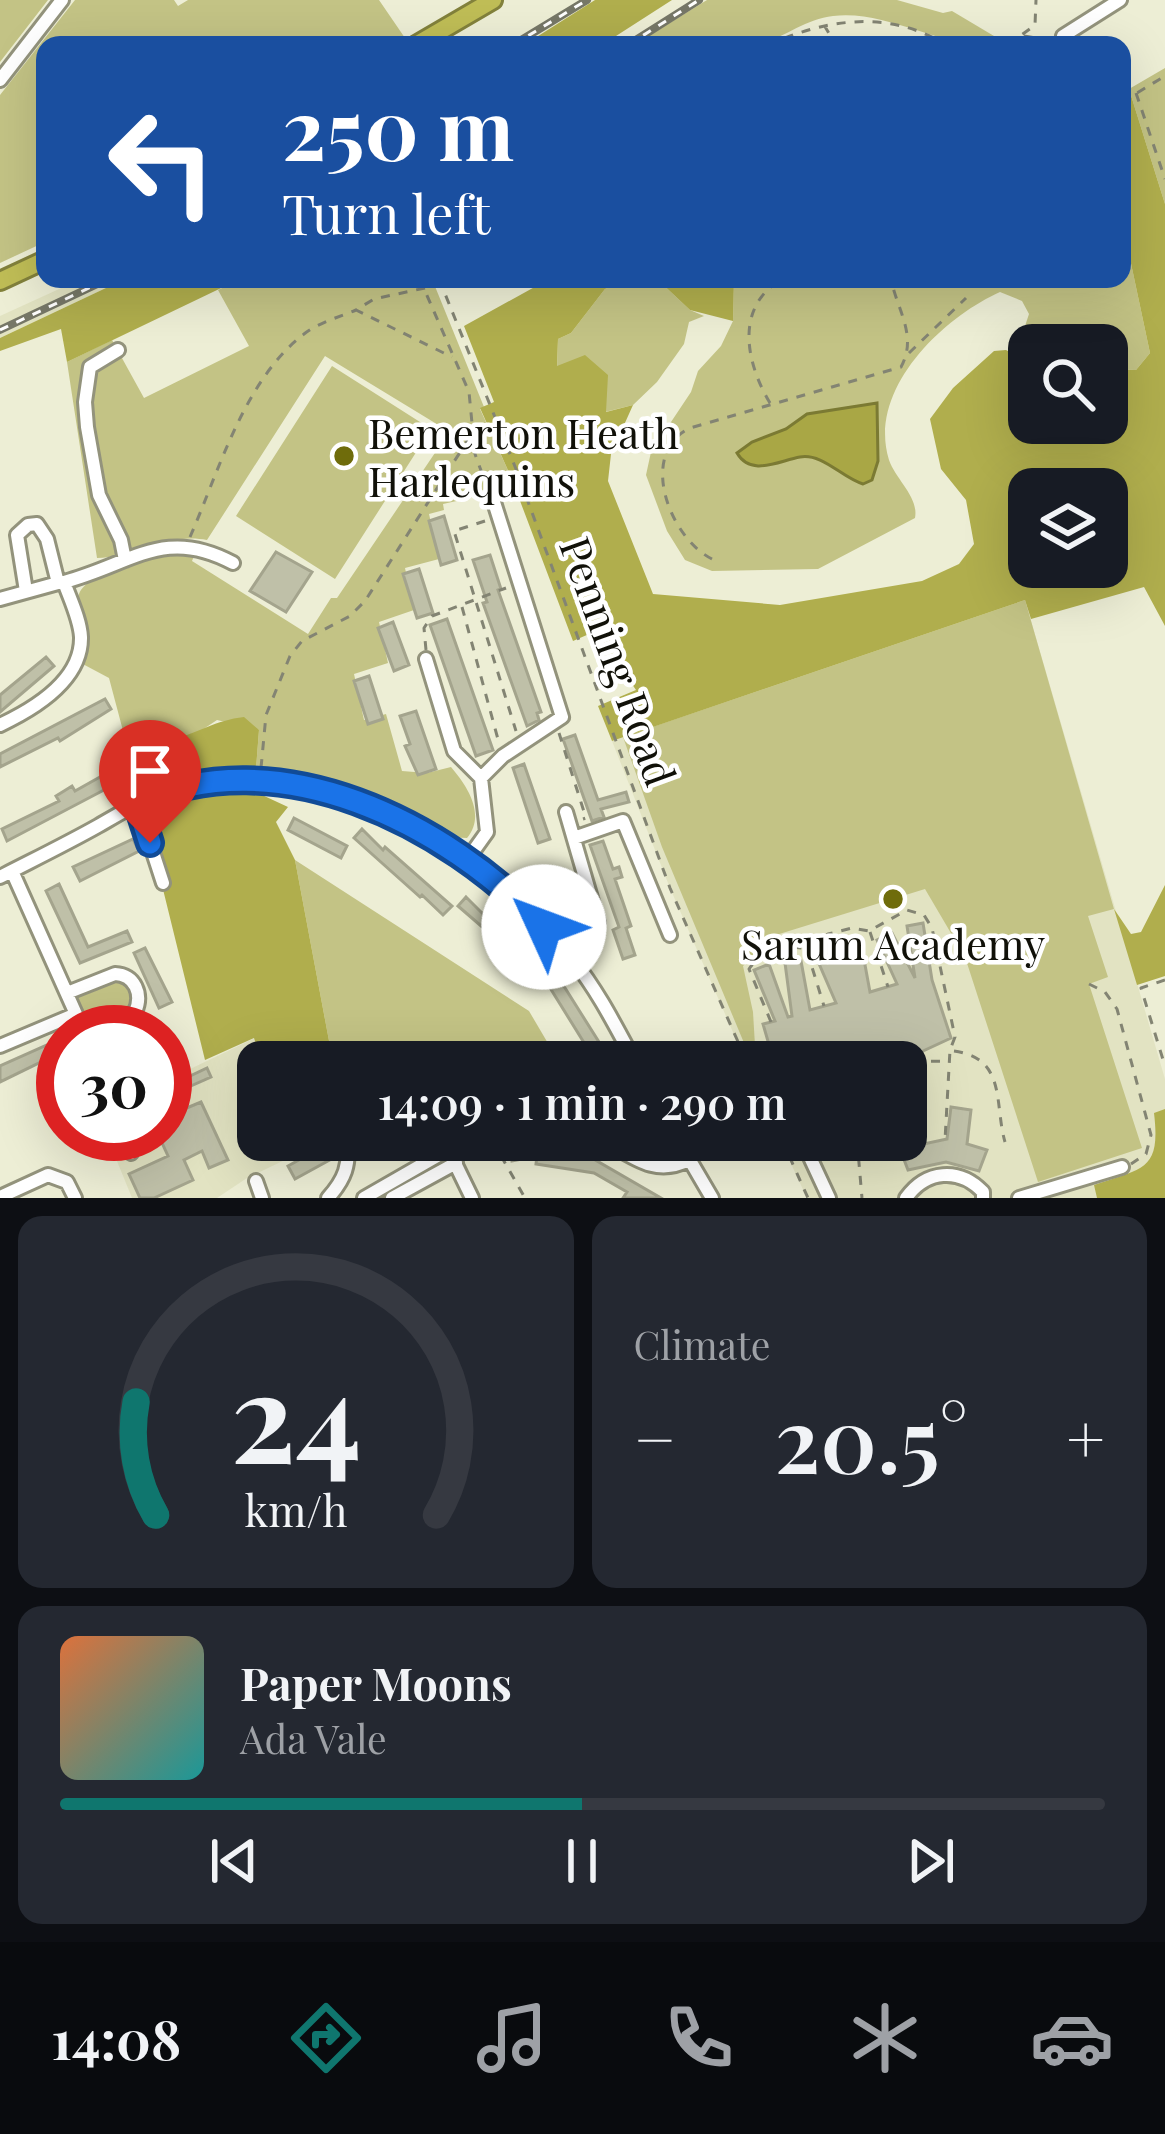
<!DOCTYPE html>
<meta charset="utf-8">
<style>
:root{--surface:#171b24;--page:#242831;--text:#f1f3f6;--muted:#9ea1a6;--line:#363941;--accent:#0f766e}
body{margin:0;font-family:"Playfair Display",serif;background:var(--page);color:var(--text);height:100vh;display:flex;flex-direction:column;font-size:45px;white-space:nowrap}
*{box-sizing:border-box;margin:0}
p{font-size:39px;color:var(--muted)}
.icon{flex:none;width:66px;height:66px;fill:none;stroke:currentColor;stroke-width:2;stroke-linecap:round;stroke-linejoin:round}
.map{position:relative;height:1198px;overflow:hidden}
.sheet{display:flex;flex-direction:column;gap:18px;padding:18px;background:#0d0f14;flex:1}
.sheet>*{flex:none}
.hud{position:absolute;left:36px;top:36px;width:1095px;height:252px;border-radius:24px;box-shadow:0 12px 48px #0002;background:#1a4fa0;color:#fff;overflow:hidden}
.tools{position:absolute;left:1008px;top:324px;display:grid;gap:24px}
.tools a{display:grid;place-items:center;width:120px;height:120px;border-radius:24px;background:var(--surface);box-shadow:0 12px 48px #0002;font-size:60px}
.speed{position:absolute;left:36px;top:1005px;display:flex;gap:24px;font-size:60px;font-weight:700;text-align:center}
.speed>*{display:grid;place-content:center;width:156px;height:156px;border-radius:50%;background:var(--surface);box-shadow:0 12px 48px #0002;line-height:1}
.speed .limit{border:18px solid #d22;background:#fff;color:#111}
.pin{position:absolute;display:grid;place-items:center;width:102px;height:102px;color:#fff;margin:-123px -51px;border-radius:50% 50% 50% 0;rotate:-45deg;box-shadow:0 0 12px #0007}
.pin .icon{rotate:45deg}
.me{position:absolute;width:132px;margin:-66px;rotate:313deg;stroke-linejoin:round;filter:drop-shadow(0 0 9px #0008)}
.turn{display:flex;align-items:center;gap:42px;height:252px;padding:0 48px;font-size:54px}
.turn .icon{width:156px;height:156px;stroke-width:2.5}
.turn b{display:block;font-size:84px;line-height:102px}
.big{font-size:90px;font-weight:600;line-height:1.1}
.sheet .tile{flex:1;display:flex;flex-direction:column;justify-content:center;gap:18px;min-width:0;padding:0 42px;border-radius:24px;background:var(--page)}
.sheet .dial{align-items:center;gap:0}
.dial svg{height:312px;overflow:visible;fill:none;stroke:var(--line);stroke-width:7;stroke-linecap:round;text-anchor:middle}
.dial text{fill:var(--text);stroke:none}
.song{display:flex;align-items:center;gap:36px}
.cover{width:144px;height:144px;border-radius:18px;background:linear-gradient(135deg,hsl(20 70% 55%),hsl(180 70% 35%))}
.played{height:12px;border-radius:6px;background:linear-gradient(90deg,var(--accent) 50%,var(--line) 50%)}
.keys{display:flex;justify-content:space-around;direction:ltr}
.heat{display:flex;justify-content:space-between;align-items:center;font-size:66px;direction:ltr}
.sheet .tiles{flex:1;display:grid;gap:18px;grid-template-columns:1fr 1fr}
.tile:last-child{grid-column:span 2}
.trip{position:absolute;left:237px;top:1041px;width:690px;height:120px;border-radius:24px;background:var(--surface);box-shadow:0 12px 48px #0002;font-weight:600;line-height:120px;text-align:center}
.dock{display:flex;height:192px;justify-content:space-around;align-items:center;background:#090b0e;color:var(--muted)}
.dock .icon{width:84px;height:84px}
.dock .on{color:var(--accent)}
.dock b{font-size:54px;color:var(--text)}
.map>svg:first-child{display:block}
.built{fill:#e2e3c2}
.green{fill:#c3c385}
.forest{fill:#b0ae4d;fill-rule:evenodd}
.water{fill:#a9a745;stroke:#7b7a33;stroke-width:3}
.building{fill:#bfc0a8;stroke:#a4a48d;stroke-width:3}
.lines{fill:none;stroke-linecap:round;stroke-linejoin:round}
.minor-casing{stroke:#93937c;stroke-width:18}
.highway-casing{stroke:#82813b;stroke-width:22}
.path{stroke:#838473;stroke-width:3;stroke-dasharray:9 9;stroke-linecap:butt}
.minor{stroke:#fff;stroke-width:12}
.highway{stroke:#bfbd56;stroke-width:16}
.rail-casing{stroke:#767767;stroke-width:8}
.rail{stroke:#fff;stroke-width:3;stroke-dasharray:9;stroke-linecap:butt}
.route-casing{stroke:#114b97;stroke-width:30}
.route{stroke:#1a73e8;stroke-width:21}
.poi-dot{fill:#6f6c0b;stroke:#fff;stroke-width:4.5}
.labels{text-anchor:middle;dominant-baseline:central;stroke-width:9;stroke-linejoin:round;paint-order:stroke}
.poi-label{font-size:42px;fill:#111109;stroke:#fff;text-anchor:start}
.street-label{font-size:42px;fill:#111109;stroke:#fff}
</style>
<div class="map">
<svg width="1165" height="1198" viewBox="0 0 1165 1198">
<rect width="100%" height="100%" fill="#edeed5"/>
<path class="built" d="M81,279H125L0,338V316Z
M1025,600L1165,1079V1198H807L780,1140H906V1062H746L670,888L612,741Z
M255,1038L262,1062H258V1140H285L289,1158L247,1178L217,1198H132L106,1134H165V1081Z"/>
<path class="green" d="M0,0H48L0,62Z
M75,0H174L178,6L188,0H379L405,38L393,45H45V242L0,263V95Z
M707,0H897L943,13L952,11L994,36L987,45C934,45 887,10 833,16C804,19 782,40 755,45C717,51 672,45 634,45Z
M1165,68V204L1129,89Z
M1122,221L1150,353L1136,370L1112,369L1107,345L1028,343L1025,326L1029,314L1022,301L1000,292C942,318 867,390 889,460C896,480 919,497 915,518L818,569L712,571L685,560L667,531L646,475L651,452L691,392L698,371L721,346L733,321L734,279H1122Z
M240,279H432L484,407L480,409L511,477L461,500L443,504L444,510L429,514L439,559L405,568L414,610L379,622L388,663L354,674L364,720L386,714L402,771L427,773L451,767C468,787 486,815 467,838L446,837L359,793L256,769L259,730L217,720L196,734L170,741V778L139,791L109,678L79,662C78,643 71,612 79,594C91,567 167,551 194,556L192,561L308,634L331,598H337L443,441L440,426L325,356L207,540C169,532 134,557 97,558L67,362L112,340L144,398L249,346L218,290Z
M633,279H657L690,310L704,316L689,322L684,344L657,382L633,405L605,412L557,368L558,339L571,333L605,289Z
M332,366L431,429L335,579L236,516Z
M1025,600L1114,909L1088,916L1108,977L1089,984L1142,1148L1038,1182L965,957L925,889L776,935L743,966L753,1012L756,1062H752L662,847L623,737Z
M295,860L529,1011L559,1062H333Z
M114,979L129,985L134,999L128,1012L92,1026L88,1023L78,998L80,994Z"/>
<path class="forest" d="M595,0H672L602,45H524Z
M1129,89L1165,204V626L1144,587L1031,619L1025,600L612,741L598,706L636,690L596,631L573,641L511,477L480,408L494,402L464,326L549,279H633L605,289L571,333L558,339L557,366L585,355L608,375L606,412L633,405L611,454L608,481L653,594L780,605L922,581L959,564L974,544L966,500L941,469L930,419L953,388L994,351L1006,350L1029,362V423H1107V369L1136,370L1150,353L1122,221V93ZM1029,489H1107V567H1029Z
M125,279H240L67,362L61,329L0,351V338Z
M657,279H734L733,321L690,310Z
M244,717L259,730L256,769H207L170,778V741C197,733 216,720 244,717Z
M220,785L243,786L288,807L276,822L295,860L333,1062H262L254,1038L205,1060L143,808L177,793Z
M1165,885V976L1137,985L1114,909L1131,934L1141,932Z
M1165,1109V1198H1097L1094,1185C1143,1168 1161,1171 1154,1113Z"/>
<path class="water" d="M877,403L878,461L872,480L863,484C842,478 823,453 800,457C778,461 751,477 737,453L752,442L786,429L807,414Z"/>
<path class="building" d="M444,516L457,560L441,565L429,521Z
M276,552L312,572L286,612L250,591Z
M490,555L501,589L498,590L541,712L537,713L539,720L527,726L483,603L487,602L473,560Z
M419,569L433,613L417,618L403,574Z
M447,619L493,750L476,756L430,625Z
M393,622L409,665L394,671L378,628Z
M46,657L54,666L0,712V695Z
M369,676L383,719L368,724L354,681Z
M105,699L111,709L60,741L58,738L0,767V754Z
M416,711L436,769L418,775L405,746L410,744L400,716Z
M575,735L598,800L626,792L629,802L601,809L604,817L592,821L563,739Z
M524,764L550,839L538,843L513,768Z
M116,768L123,780L7,841L2,829L59,801L56,796L72,786L75,791Z
M294,818L347,846L341,858L288,830Z
M362,829L383,850L385,847L452,906L443,915L422,895L420,897L354,838Z
M133,839L139,851L80,881L73,867Z
M603,841L613,869L619,867L622,877L615,879L631,926L626,928L635,955L623,959L613,930L619,927L590,845Z
M59,884L88,947L127,931L132,942L80,963L46,891Z
M466,897L487,918L490,914L560,980L609,1058L596,1062L547,983L458,906Z
M923,923L932,980L951,1038L910,1057L908,1052L875,1062H774L763,1024L775,1021L754,970L769,964L788,1017L792,1016L785,963L801,961L810,1010L836,1003L817,959L832,953L834,959L849,953L847,944L861,943L870,992L897,984L877,940L892,933L915,978L907,926Z
M145,948L172,1002L159,1008L134,953Z
M47,1045L53,1056L0,1082V1066Z
M207,1068L211,1077L175,1093L182,1110L201,1102L228,1160L209,1168L202,1151L184,1160L193,1180L154,1198H140L129,1174L168,1156L158,1134H165V1128L174,1123L165,1103V1072L171,1085Z
M951,1107L971,1110L967,1144L987,1150L979,1171L946,1162L908,1170L900,1149L947,1139Z
M335,1140L337,1156L295,1179L288,1166Z
M542,1146L590,1157L661,1198H623L627,1192L594,1173L536,1164L537,1156L512,1161L511,1152Z"/>
<g class="lines">
<defs>
<path id="minor" d="M1063,36L1120,0
M0,80L62,0
M118,350L90,367L85,402L87,427L99,495L121,540L125,560
M64,582C132,564 164,526 233,563
M26,591L17,535L28,525L37,524L47,539L58,583
M0,599L58,583
M426,659L454,751L481,778L487,832L467,860
M0,725C34,709 82,681 81,637C80,619 70,599 64,582L58,583
M481,778L503,756L562,717L493,499
M137,803L163,883
M566,812L598,922L591,939L572,959
M574,838L623,821L670,935
M12,871L84,1032
M0,877C33,860 66,844 98,826C124,811 151,794 181,787C328,753 484,848 573,960C598,991 616,1027 635,1062
M67,993L115,974C135,975 143,994 135,1012L93,1032
M0,1046L76,1014
M119,1134L131,1153
M603,1140C633,1157 655,1177 689,1160
M678,1140L712,1198
M802,1140L829,1198
M454,1161L472,1198
M256,1181L262,1198
M0,1197L48,1175L67,1182L75,1198
M328,1198C345,1179 350,1165 347,1140
M364,1198L465,1140
M392,1198L456,1163
M906,1198C926,1170 959,1167 983,1192V1198
M1019,1198L1122,1167"/>
<path id="highway" d="M416,45L493,0
M0,281L45,260"/>
</defs>
<use href="#minor" class="minor-casing"/>
<use href="#highway" class="highway-casing"/>
<path class="path" d="M824,25L836,45
M1024,36L1050,40
M768,45C826,19 889,9 946,45
M1008,45L1035,25L1036,0
M1136,93L1165,179
M1122,102L1165,76
M431,279L425,291L469,392L475,454L487,487
M439,279L516,469L670,888L747,1062
M462,282L471,279
M425,288L374,299L356,310L452,357
M909,353L966,298
M770,403C746,363 734,307 782,279
M485,521L454,531L516,731
M190,537C219,471 244,380 304,334C318,323 339,317 356,310
M712,559C670,538 637,454 690,428L901,367C918,336 897,310 891,279
M462,607L499,743
M426,650L424,628L432,616L506,588
M559,733L586,818L583,819
M261,768L266,715L290,656L302,641L350,616L365,601L473,432
M870,932L888,987
M807,951L824,1006
M1165,980L1141,988L1165,1066
M1089,984L1105,992L1117,1009L1151,1135L1146,1154L1131,1164
M771,1022L749,969C762,950 784,944 806,949L828,934L852,928L869,931L907,910L924,915L932,928L955,1037L950,1050L945,1140
M954,1051C1007,1058 994,1104 1005,1142
M895,1062L948,1061
M906,1113L910,1146
M492,1140L525,1198
M782,1140L808,1198
M857,1140L862,1198"/>
<use href="#minor" class="minor"/>
<use href="#highway" class="highway"/>
<defs>
<path id="rail" d="M513,45L587,0
M628,45L699,0
M0,330L108,279"/>
</defs>
<use href="#rail" class="rail-casing"/>
<use href="#rail" class="rail"/>
</g>
<g class="lines">
<defs>
<path id="route" d="M150,843L137,803C278,738 446,823 544,927"/>
</defs>
<use href="#route" class="route-casing"/>
<use href="#route" class="route"/>
</g>
<g class="poi-dot">
<circle cx="344" cy="456" r="12"/>
<circle cx="893" cy="899" r="12"/>
</g>
<g class="labels">
<g class="poi-label">
<text x="368" y="432">Bemerton Heath<tspan x="368" dy="48">Harlequins</tspan></text>
<text x="893" y="943" text-anchor="middle">Sarum Academy</text>
</g>
<g class="street-label">
<text transform="translate(619 661) rotate(70)">Penning Road</text>
</g>
</g>
</svg>
<div class="tools">
<a><svg class="icon" aria-label="search" viewBox="0 0 24 24"><circle cx="10" cy="10" r="6"/><path d="M15 15l6 6"/></svg></a>
<a><svg class="icon" aria-label="layers" viewBox="0 0 24 24"><path d="M12 4l9 5-9 5-9-5zM3 14l9 5 9-5"/></svg></a>
</div>
<div class="speed"><div class="limit">30</div></div>
<div class="pin" style="left:150px;top:843px;background:#d93025"><svg class="icon" aria-label="arrive" viewBox="0 0 24 24"><path d="M6 21V4h12l-3 4 3 4H6"/></svg></div>
<svg class="me" style="left:544px;top:927px" viewBox="-20 -20 40 40"><circle r="19" fill="#fff"/><path d="M0-13L10 11 0 6-10 11z" fill="#1a73e8"/></svg>
<div class="trip">14:09 · 1 min · 290 m</div>
<div class="hud">
<div class="turn"><svg class="icon" aria-label="left" viewBox="0 0 24 24"><path d="M17 20v-9H6M10 6l-5 5 5 5"/></svg><div><b>250 m</b>Turn left</div></div>
</div>
</div>
<section class="sheet">
<div class="tiles">
<div class="tile dial"><svg viewBox="0 0 100 80">
<path d="M14 69A42 42 0 1 1 86 69"/>
<path d="M14 69A42 42 0 0 1 9 40" stroke="#0f766e"/>
<text x="50" y="56" font-size="32" font-weight="700">24</text>
<text x="50" y="72" font-size="11">km/h</text>
</svg></div>
<div class="tile"><p>Climate</p>
<div class="heat"><a>−</a><b class="big">20.5°</b><a>+</a></div>
</div>
<div class="tile">
<div class="song"><i class="cover"></i><div><b>Paper Moons</b><p>Ada Vale</p></div></div>
<div class="played"></div>
<div class="keys"><svg class="icon" aria-label="previous" viewBox="0 0 24 24"><path d="M18 5L8 12l10 7zM5 5v14"/></svg><svg class="icon" aria-label="pause" viewBox="0 0 24 24"><path d="M8 5v14M16 5v14"/></svg><svg class="icon" aria-label="next" viewBox="0 0 24 24"><path d="M6 5l10 7-10 7zM19 5v14"/></svg></div>
</div>
</div>
</section>
<nav class="dock">
<b>14:08</b>
<svg class="icon on" aria-label="directions" viewBox="0 0 24 24"><path d="M12 3l9 9-9 9-9-9zM9 14v-3h6M13 9l2 2-2 2"/></svg>
<svg class="icon" aria-label="music" viewBox="0 0 24 24"><path d="M9 18V5l10-2v13"/><circle cx="6" cy="18" r="3"/><circle cx="16" cy="16" r="3"/></svg>
<svg class="icon" aria-label="phone" viewBox="0 0 24 24"><path d="M5 4h4l2 5-3 2q2 4 5 5l2-3 5 2v4C11 20 4 13 5 4z"/></svg>
<svg class="icon" aria-label="climate" viewBox="0 0 24 24"><path d="M12 3v18M4 7l16 10M4 17L20 7"/></svg>
<svg class="icon" aria-label="car" viewBox="0 0 24 24"><path d="M5 17H2v-5l4-1 3-4h7l3 4 3 1v5h-3M9 17h6M6 11h13"/><circle cx="7" cy="17" r="2"/><circle cx="17" cy="17" r="2"/></svg>
</nav>
